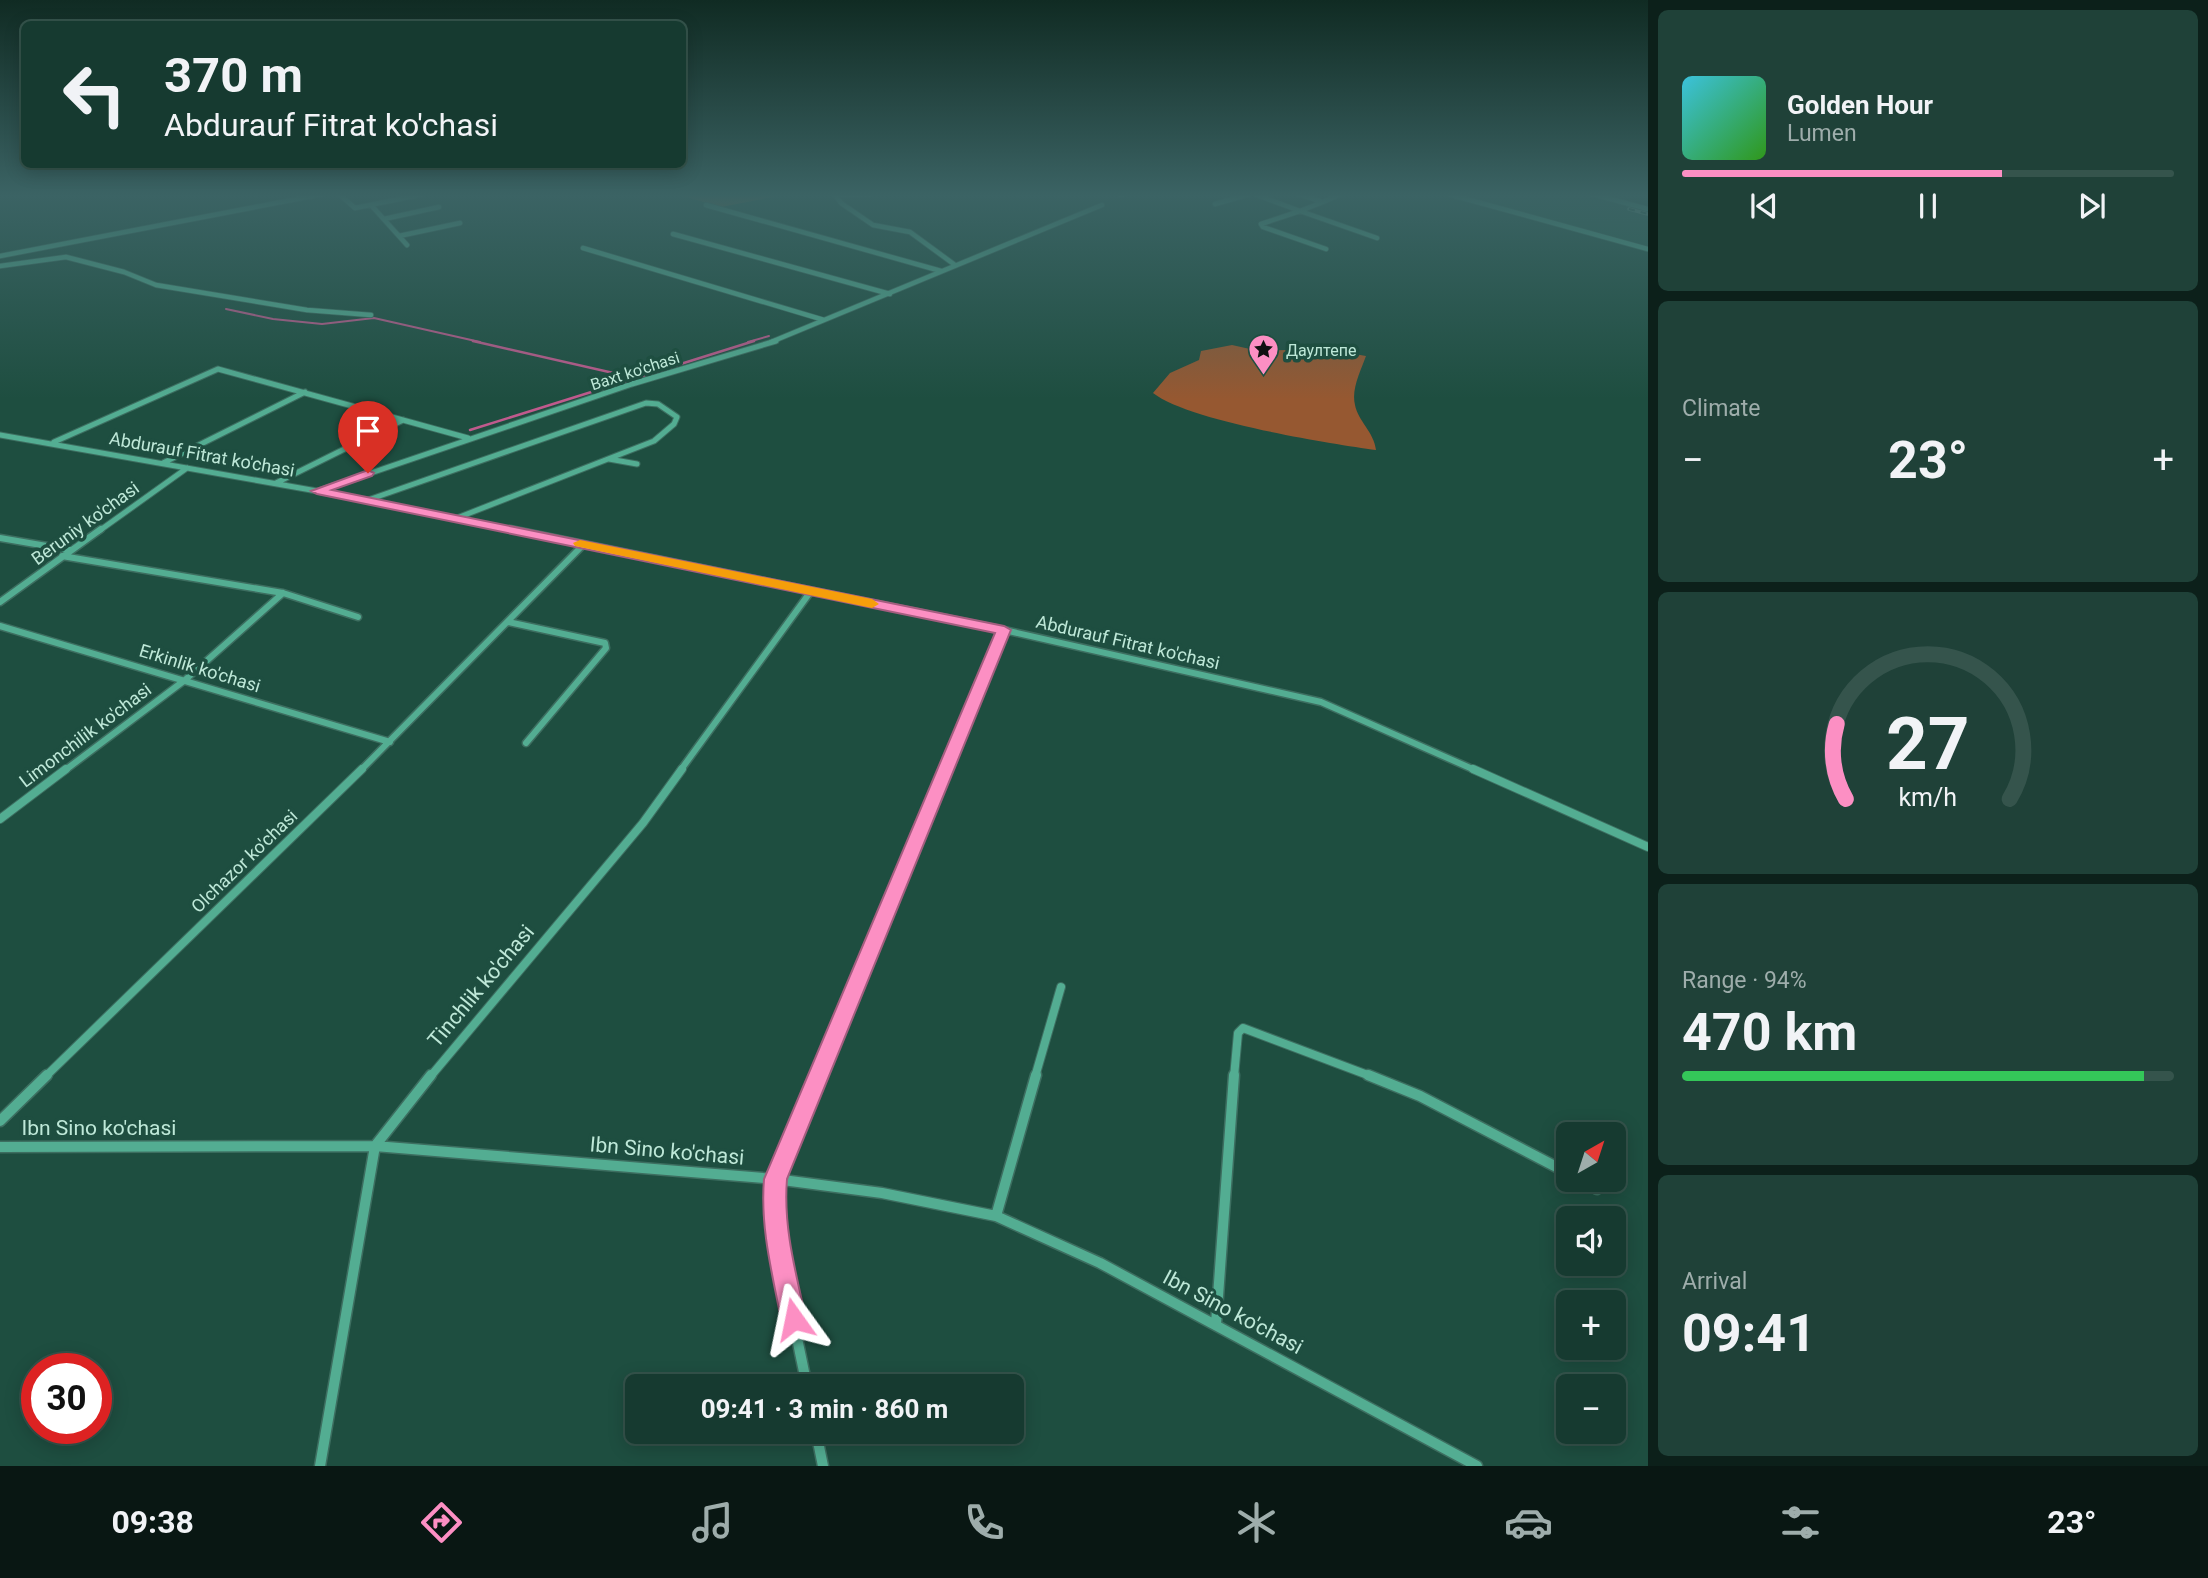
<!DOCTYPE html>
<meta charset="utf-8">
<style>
:root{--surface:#163a30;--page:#1f4138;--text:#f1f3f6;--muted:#9eadab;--line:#35544c;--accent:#fc8fc3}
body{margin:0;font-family:Roboto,sans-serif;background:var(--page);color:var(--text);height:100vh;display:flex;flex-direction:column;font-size:26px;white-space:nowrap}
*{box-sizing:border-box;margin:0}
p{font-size:23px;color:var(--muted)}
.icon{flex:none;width:38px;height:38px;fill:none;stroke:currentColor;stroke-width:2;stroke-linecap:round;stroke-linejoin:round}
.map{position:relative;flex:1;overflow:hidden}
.drawer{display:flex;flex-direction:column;gap:10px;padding:10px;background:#0c201a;width:560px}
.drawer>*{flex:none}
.hud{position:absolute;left:21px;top:21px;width:665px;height:147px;border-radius:10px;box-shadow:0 4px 18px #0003,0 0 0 2px var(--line);background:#163a30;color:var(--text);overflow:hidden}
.needle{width:46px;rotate:39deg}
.tools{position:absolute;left:1556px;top:1122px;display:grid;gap:14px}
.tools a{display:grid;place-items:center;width:70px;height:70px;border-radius:10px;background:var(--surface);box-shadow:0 4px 18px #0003,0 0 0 2px var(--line);font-size:35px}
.speed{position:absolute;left:21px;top:1353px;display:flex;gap:14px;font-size:35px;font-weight:700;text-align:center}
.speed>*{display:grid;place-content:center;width:91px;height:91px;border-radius:50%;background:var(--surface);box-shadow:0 4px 18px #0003,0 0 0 2px var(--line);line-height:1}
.speed .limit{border:10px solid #d22;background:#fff;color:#111}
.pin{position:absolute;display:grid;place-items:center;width:60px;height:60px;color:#fff;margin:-72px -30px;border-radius:50% 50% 50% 0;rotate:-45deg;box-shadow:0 0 7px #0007}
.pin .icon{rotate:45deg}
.me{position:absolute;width:77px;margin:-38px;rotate:348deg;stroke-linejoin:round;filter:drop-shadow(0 0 5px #0008)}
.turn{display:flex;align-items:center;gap:24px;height:147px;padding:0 28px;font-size:32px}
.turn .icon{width:91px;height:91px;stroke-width:2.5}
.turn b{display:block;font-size:49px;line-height:60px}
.big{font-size:52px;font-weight:700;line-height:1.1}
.drawer .tile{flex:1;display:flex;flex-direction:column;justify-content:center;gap:10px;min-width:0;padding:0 24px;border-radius:10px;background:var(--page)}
.drawer .dial{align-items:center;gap:0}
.dial svg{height:182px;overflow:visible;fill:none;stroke:var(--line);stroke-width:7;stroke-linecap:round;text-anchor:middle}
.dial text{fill:var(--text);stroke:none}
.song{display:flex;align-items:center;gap:21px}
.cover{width:84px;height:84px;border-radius:10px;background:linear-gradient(135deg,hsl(190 70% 55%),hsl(110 70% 35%))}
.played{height:7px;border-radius:4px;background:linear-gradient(90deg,var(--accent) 65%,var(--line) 65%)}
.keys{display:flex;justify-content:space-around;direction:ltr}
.heat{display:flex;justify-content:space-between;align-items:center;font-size:38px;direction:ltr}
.charge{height:10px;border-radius:5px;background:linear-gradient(90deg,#34c759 94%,var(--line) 0)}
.trip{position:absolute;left:625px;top:1374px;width:399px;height:70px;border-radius:10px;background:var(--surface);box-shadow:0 4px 18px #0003,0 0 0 2px var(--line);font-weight:700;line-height:70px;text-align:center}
.menu{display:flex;height:112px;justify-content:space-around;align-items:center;background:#091713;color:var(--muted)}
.menu .icon{width:49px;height:49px}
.menu .current{color:var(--accent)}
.menu b{font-size:32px;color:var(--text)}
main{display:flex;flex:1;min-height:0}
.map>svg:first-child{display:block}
.built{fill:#255c4c}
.green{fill:#965831}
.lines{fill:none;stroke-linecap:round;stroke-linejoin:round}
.stream-far1{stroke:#c05a8d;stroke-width:2}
.stream{stroke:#c05a8d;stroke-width:2.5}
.minor-far4-casing{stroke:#3d6e60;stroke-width:6}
.minor-far3-casing{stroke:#3d6e60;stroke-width:7}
.minor-far2-casing{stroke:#3d6e60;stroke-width:9}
.minor-far1-casing{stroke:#3d6e60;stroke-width:10}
.minor-casing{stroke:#3d6e60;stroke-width:13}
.minor-far4{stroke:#53ad92;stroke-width:4.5}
.minor-far3{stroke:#53ad92;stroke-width:5}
.minor-far2{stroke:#53ad92;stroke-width:6}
.minor-far1{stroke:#53ad92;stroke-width:8}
.minor{stroke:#53ad92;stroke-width:10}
.rail-casing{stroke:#7aa798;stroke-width:3.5}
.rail{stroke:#1e4e40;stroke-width:2;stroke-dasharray:6;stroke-linecap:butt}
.route{fill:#fc8fc3;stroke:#a45d7f;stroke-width:2}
.slow{fill:#f59e0b}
.labels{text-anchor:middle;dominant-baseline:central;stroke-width:7;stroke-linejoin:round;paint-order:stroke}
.far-poi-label{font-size:16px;fill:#bee8d8;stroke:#1e4e40;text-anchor:start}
.far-street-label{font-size:16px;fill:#bee8d8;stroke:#1e4e40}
.street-label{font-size:18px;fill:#bee8d8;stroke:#1e4e40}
.near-street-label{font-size:21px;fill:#bee8d8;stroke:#1e4e40}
</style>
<main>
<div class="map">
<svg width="1648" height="1466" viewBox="0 0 1648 1466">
<rect width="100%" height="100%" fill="#1e4e40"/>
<path class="built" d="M1457,194H1583L1648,211V246Z"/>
<path class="green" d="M676,194H788L721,207Z
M1232,345L1259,351L1286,350L1309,346L1366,356C1361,370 1351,389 1355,405C1358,421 1374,432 1376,450C1326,443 1189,421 1153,393L1170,373L1199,360L1201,351Z"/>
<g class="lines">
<path class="stream-far1" d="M226,309L273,319L322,324L374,318L480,342
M748,342L769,336"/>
<path class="stream" d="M473,341L631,377
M470,430L754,341"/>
<defs>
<path id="minor-far4" d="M339,194L355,208L424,194
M835,194L841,203L873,225L910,232L955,265
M1254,194L1300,211L1261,224L1263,227L1326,249
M1298,194L1323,202L1341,194
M1448,194L1648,249
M1592,194L1648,209
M836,195L871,194
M1119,195L1123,194
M1323,202L1300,211L1377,238
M1215,204L1250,194
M371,205L407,245
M706,205L941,271
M384,219L439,207
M673,234L890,294
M399,236L460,223
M583,248L824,320
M0,256L323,194
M0,266L66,257L124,272L156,285L307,310L371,315
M771,342L1102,205"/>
<path id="minor-far3" d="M0,435L317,491L519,531
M54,442L218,369L468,438
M609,459L637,464
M163,463L305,392
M276,483L403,420
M318,491L632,384L776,341
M368,500L646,403L658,404L677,417L674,424L654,441L457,518
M99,531L187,468"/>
<path id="minor-far2" d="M510,529L1004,630L1321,702L1477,771
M0,538L70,550
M62,556L283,593L358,617
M0,602L101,529
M508,622L605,643L606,648L526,743
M0,626L390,742
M64,771L185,680L283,593
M360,771L584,544
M680,771L811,591
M945,771L1004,630"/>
<path id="minor-far1" d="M1473,769L1648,847
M0,819L66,769
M45,1077L362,769
M430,1077L643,823L682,769
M817,1077L946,769
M1035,1077L1061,987
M1234,1077L1238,1033L1243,1028L1373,1077"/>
<path id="minor" d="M1368,1075L1420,1096L1568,1173
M0,1121L47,1075
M0,1147L375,1146L775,1179L882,1193L996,1216L1100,1263L1477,1466
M1580,1180L1597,1189
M996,1216L1036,1075
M1216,1324L1234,1075
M807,1386L780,1257L775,1179L818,1075
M816,1432L823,1466
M320,1466L375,1146L431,1075"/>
</defs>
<use href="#minor-far4" class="minor-far4-casing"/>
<use href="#minor-far3" class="minor-far3-casing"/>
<use href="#minor-far2" class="minor-far2-casing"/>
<use href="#minor-far1" class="minor-far1-casing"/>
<use href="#minor" class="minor-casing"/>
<use href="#minor-far4" class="minor-far4"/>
<use href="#minor-far3" class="minor-far3"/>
<use href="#minor-far2" class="minor-far2"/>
<use href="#minor-far1" class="minor-far1"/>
<use href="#minor" class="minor"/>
<defs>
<path id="rail" d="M1629,209L1648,214"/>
</defs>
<use href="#rail" class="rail-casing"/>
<use href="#rail" class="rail"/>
</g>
<linearGradient id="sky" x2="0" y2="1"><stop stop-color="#102b23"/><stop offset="0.49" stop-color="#3b6364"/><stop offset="1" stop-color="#3b6364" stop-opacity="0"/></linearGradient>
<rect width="1648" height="399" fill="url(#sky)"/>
<path class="route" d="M368,470L374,473L372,476L332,490L1004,626L1011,630L787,1179C783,1227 796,1273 806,1319L802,1327L794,1331L785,1327L781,1319C772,1273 760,1227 764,1179L995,633L317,494L311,491Z"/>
<path class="slow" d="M580,540L872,599L879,604L872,608L575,546L573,543Z"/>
<defs>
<symbol id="sight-pin" viewBox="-11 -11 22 30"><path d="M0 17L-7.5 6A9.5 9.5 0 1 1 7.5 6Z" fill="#fc8fc3" stroke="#1e4e40"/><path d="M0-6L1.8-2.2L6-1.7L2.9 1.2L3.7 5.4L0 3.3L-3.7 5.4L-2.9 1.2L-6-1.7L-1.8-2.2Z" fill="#111"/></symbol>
</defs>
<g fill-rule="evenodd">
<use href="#sight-pin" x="1246" y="332" width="35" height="47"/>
</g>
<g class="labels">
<g class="far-poi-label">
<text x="1286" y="350">Даултепе</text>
</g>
<g class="far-street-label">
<text transform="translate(635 371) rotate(-18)">Baxt ko'chasi</text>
</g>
<g class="street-label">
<text transform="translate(202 454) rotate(10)">Abdurauf Fitrat ko'chasi</text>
<text transform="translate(85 523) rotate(-36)">Beruniy ko'chasi</text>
<text transform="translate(1128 642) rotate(13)">Abdurauf Fitrat ko'chasi</text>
<text transform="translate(200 668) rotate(17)">Erkinlik ko'chasi</text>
<text transform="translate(85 735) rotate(-37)">Limonchilik ko'chasi</text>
<text transform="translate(244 861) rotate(-44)">Olchazor ko'chasi</text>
</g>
<g class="near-street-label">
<text transform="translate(481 986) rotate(-50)">Tinchlik ko'chasi</text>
<text x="99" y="1128">Ibn Sino ko'chasi</text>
<text transform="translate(667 1151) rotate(5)">Ibn Sino ko'chasi</text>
<text transform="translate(1233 1312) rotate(28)">Ibn Sino ko'chasi</text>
</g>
</g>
</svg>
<div class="tools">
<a><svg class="needle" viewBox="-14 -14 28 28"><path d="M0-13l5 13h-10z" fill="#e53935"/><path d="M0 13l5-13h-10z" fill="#9eadab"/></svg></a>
<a><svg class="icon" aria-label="sound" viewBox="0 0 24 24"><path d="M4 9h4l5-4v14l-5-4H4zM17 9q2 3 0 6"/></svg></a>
<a>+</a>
<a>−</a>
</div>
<div class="speed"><div class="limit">30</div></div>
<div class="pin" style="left:368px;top:473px;background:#d93025"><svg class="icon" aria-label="arrive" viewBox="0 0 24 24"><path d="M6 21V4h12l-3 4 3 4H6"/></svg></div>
<svg class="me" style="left:794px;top:1319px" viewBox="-20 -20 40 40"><path d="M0-17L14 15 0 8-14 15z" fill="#fc8fc3" stroke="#fff" stroke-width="4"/></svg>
<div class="trip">09:41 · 3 min · 860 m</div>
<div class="hud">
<div class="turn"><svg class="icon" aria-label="left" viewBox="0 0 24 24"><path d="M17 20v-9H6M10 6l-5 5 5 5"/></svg><div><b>370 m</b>Abdurauf Fitrat ko'chasi</div></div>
</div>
</div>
<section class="drawer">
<div class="tile">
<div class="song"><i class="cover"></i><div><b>Golden Hour</b><p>Lumen</p></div></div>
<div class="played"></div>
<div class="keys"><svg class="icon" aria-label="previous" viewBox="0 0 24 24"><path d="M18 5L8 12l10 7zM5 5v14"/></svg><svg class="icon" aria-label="pause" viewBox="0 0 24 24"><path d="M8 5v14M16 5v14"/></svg><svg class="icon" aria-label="next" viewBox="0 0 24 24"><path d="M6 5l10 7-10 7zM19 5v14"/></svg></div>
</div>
<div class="tile"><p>Climate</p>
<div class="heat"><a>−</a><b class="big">23°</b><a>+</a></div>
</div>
<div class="tile dial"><svg viewBox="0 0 100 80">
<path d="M14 69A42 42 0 1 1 86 69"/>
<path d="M14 69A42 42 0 0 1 10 36" stroke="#fc8fc3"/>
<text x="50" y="56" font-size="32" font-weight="700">27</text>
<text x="50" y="72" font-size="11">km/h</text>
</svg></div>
<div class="tile"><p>Range · 94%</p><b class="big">470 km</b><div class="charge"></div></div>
<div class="tile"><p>Arrival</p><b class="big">09:41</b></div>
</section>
</main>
<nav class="menu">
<b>09:38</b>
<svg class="icon current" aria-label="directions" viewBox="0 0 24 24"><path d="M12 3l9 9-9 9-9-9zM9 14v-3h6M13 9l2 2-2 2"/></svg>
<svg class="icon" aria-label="music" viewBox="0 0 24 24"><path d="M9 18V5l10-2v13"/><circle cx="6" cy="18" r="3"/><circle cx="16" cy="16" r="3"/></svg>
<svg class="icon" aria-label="phone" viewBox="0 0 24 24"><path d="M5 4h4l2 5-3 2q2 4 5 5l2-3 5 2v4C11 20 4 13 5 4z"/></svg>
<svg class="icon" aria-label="climate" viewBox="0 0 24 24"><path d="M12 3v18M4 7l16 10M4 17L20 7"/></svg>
<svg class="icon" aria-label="car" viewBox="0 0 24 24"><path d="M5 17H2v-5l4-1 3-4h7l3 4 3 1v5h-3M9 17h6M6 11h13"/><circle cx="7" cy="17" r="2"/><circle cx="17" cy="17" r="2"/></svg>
<svg class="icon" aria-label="filters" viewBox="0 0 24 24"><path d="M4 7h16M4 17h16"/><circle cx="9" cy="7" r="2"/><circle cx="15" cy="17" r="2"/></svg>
<b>23°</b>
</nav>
